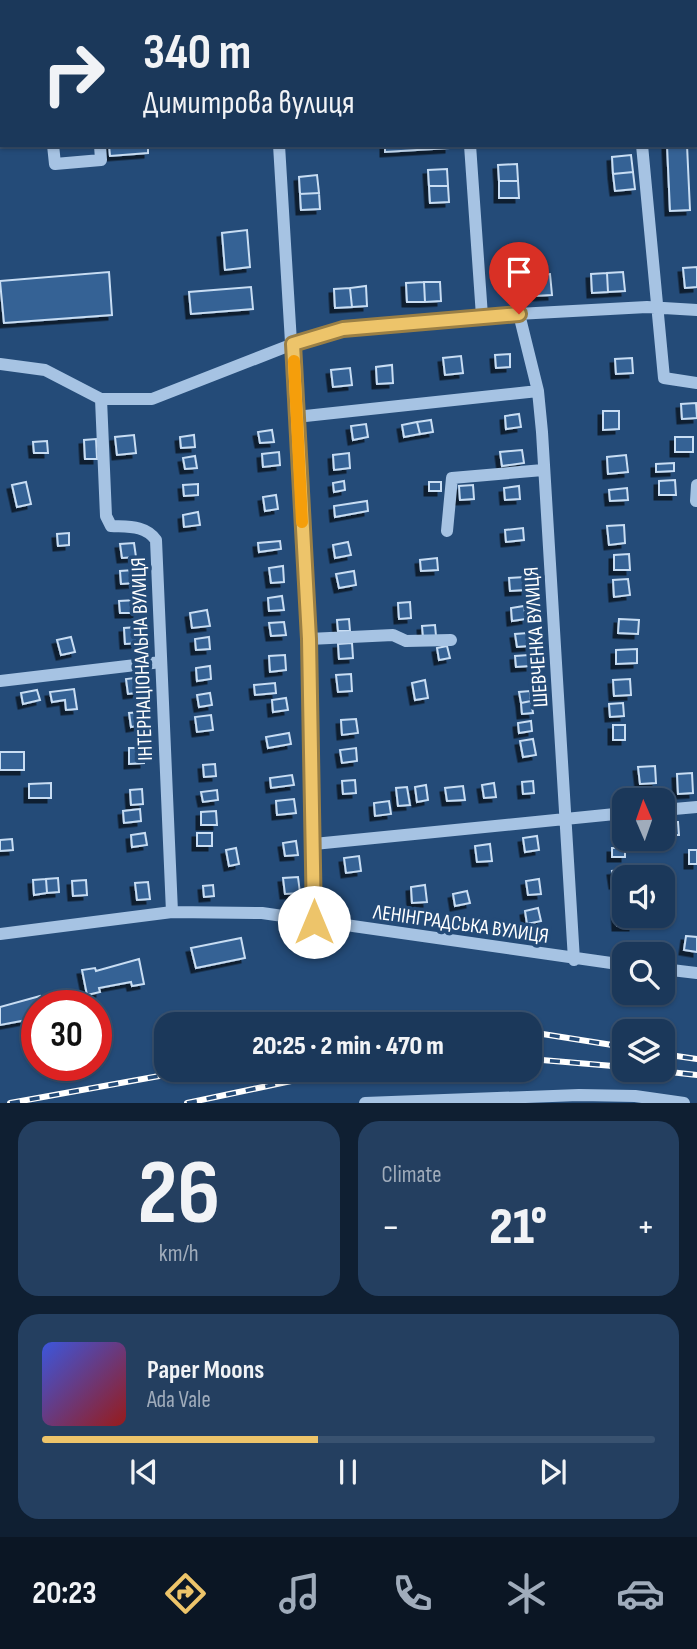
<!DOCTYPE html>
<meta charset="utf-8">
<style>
:root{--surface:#1b385a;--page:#243f60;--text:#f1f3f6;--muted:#a0acbb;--line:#395270;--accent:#edc46a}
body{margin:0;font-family:"Sofia Sans Condensed",sans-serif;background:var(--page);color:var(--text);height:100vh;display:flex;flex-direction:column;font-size:26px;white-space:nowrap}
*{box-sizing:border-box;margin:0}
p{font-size:23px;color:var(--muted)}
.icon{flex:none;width:38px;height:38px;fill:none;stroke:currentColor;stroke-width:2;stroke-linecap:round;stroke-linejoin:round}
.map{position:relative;height:1103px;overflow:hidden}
.panel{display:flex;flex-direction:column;gap:18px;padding:18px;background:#0f1f32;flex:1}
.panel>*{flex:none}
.guide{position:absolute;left:0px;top:0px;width:698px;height:147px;box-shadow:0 2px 5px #0004,0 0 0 2px var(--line);background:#1b385a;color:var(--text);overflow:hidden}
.needle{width:46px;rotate:358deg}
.controls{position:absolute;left:612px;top:788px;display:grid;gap:14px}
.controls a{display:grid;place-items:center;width:63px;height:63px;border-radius:14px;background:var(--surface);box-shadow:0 2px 5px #0004,0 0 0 2px var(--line);font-size:35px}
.speed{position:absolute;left:21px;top:990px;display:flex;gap:14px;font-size:35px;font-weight:700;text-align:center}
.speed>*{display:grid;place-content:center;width:91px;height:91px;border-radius:50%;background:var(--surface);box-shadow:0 2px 5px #0004,0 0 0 2px var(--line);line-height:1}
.speed .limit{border:10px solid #d22;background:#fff;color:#111}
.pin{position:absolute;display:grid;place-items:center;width:60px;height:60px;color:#fff;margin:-72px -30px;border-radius:50% 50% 50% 0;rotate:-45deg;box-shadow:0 0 7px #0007}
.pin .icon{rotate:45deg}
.me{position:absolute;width:77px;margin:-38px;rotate:0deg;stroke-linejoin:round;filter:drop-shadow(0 0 5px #0008)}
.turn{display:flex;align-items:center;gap:24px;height:147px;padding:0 28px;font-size:32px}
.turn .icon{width:91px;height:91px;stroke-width:2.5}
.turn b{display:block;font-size:49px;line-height:60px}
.big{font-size:52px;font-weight:800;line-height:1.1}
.panel .card{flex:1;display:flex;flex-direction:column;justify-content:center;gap:10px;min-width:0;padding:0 24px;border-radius:21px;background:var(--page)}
.panel .dial{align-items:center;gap:0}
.dial b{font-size:91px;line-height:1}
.song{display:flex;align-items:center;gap:21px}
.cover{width:84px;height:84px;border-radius:10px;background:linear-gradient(135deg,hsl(230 70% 55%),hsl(0 70% 35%))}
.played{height:7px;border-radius:4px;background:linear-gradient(90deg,var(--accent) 45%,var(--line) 45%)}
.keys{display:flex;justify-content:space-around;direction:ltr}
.heat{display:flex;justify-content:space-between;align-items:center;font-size:38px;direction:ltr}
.panel .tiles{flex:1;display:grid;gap:18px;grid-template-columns:1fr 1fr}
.card:last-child{grid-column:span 2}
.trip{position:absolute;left:154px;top:1012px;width:388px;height:70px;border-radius:21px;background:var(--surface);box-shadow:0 2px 5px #0004,0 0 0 2px var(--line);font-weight:800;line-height:70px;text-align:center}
.dock{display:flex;height:112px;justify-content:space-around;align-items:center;background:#0b1624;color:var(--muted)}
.dock .icon{width:49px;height:49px}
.dock .active{color:var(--accent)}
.dock b{font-size:32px;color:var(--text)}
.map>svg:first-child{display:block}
.building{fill:#346295;stroke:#c8ddf3;stroke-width:2;filter:url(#shadow)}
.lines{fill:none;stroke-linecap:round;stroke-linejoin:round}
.minor{stroke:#a6c3e3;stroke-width:12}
.rail-casing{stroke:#fff;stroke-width:6}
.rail{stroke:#244b78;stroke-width:3.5;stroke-dasharray:10;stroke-linecap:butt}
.route-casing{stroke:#9a7f45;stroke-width:18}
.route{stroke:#edc46a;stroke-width:12}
.slow{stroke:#f59e0b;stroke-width:12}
.labels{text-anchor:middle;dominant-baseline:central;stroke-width:7;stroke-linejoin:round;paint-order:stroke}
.street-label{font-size:21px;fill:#fff;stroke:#244b78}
</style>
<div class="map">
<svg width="697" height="1103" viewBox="0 0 697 1103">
<defs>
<filter id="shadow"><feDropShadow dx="-4.5" dy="4.5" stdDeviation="0" flood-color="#0009"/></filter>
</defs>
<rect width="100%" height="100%" fill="#244b78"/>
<path class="building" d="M109,145H148V153L110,156Z
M385,145H449V148L385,152Z
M667,145H687L690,210L670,211Z
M631,155L633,172L613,174L612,157Z
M517,164L518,181H499L498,165Z
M447,169L448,186H429L428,170Z
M633,172L635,189L615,191L613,174Z
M317,175L319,193L300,194L299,177Z
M499,181H518L519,198H499Z
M429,186H448L449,202L430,203Z
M319,193L320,209L301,210L300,194Z
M247,230L250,267L225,270L222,233Z
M697,267V287L685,288L683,268Z
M109,272L112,315L4,323L0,281Z
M623,272L625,291L608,292L607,273Z
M607,273L608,292L592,293L591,274Z
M550,274L552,295L534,296L533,275Z
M533,275L534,296L519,298L517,276Z
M424,282H440L441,301L425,302Z
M424,282L425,302H407L406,283Z
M366,286L367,306L352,307L350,288Z
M251,287L253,309L191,314L189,292Z
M350,288L352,307L335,308L334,289Z
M510,354V367L496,368L495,355Z
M461,356L463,373L445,375L443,358Z
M632,358L633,373L616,374L615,359Z
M392,365L393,383L377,384L376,367Z
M350,368L352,385L333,387L331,370Z
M696,403L697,418L682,419L681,404Z
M603,411H619V429L603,430Z
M519,414L521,427L506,429L505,416Z
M431,420L433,432L420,434L417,422Z
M417,422L420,434L404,437L402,425Z
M366,424L368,437L353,440L351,426Z
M272,430L274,442L260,443L258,432Z
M134,435L136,453L117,455L115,437Z
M194,435L195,447L181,448L180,437Z
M675,437H693V452H675Z
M96,439L97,459H85L84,440Z
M47,441L48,453H34L33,442Z
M522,450L524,463L502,466L500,452Z
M279,452L280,465L263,467L262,454Z
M349,453L350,468L334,470L333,455Z
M626,455L628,472L608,474L607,457Z
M195,456L197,468L185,469L183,458Z
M674,463V471L656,472V464Z
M675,480L676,495H659V481Z
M344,481L345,490L334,492L333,483Z
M26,482L31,504L17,507L12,485Z
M429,482H441V491H429Z
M198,484V495L184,496L183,485Z
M473,485L474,499L460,500L459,486Z
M519,486L520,499L505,500L504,488Z
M627,488L628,500L610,501L609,490Z
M276,495L278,509L265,511L263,497Z
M367,501L368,511L335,517L334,506Z
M198,512L200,525L184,527L183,515Z
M624,525L625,543L609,545L607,526Z
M523,528L524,540L506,542L505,530Z
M69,533V545L58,546L57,534Z
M280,541L281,549L259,552L258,543Z
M348,542L351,555L335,558L333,545Z
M134,543L136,557L122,558L120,544Z
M629,554L630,570H614V555Z
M437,558L438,570L421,571L420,560Z
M283,566L284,582L271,583L269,568Z
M134,570L135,583L121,584L120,571Z
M354,571L356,585L339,588L336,574Z
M525,577V590L510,591L509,578Z
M628,579L630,595L614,597L613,580Z
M282,596L284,610L269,611L268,598Z
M137,600V613H120L119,601Z
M410,602L411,618L399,619L398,603Z
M524,606L526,619L512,621L511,608Z
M207,610L210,626L192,628L190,613Z
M349,619L350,631H338L337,620Z
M619,619L639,620L638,634L618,633Z
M284,622L286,635L271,636L269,623Z
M435,625L436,636L423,637L422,626Z
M138,627L139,643L125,644L124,628Z
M528,633L529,646L517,647L515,634Z
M71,637L75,652L61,655L57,640Z
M209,637L210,649L196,650L195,639Z
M352,643L353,658L339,659L338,644Z
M447,646L450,658L439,660L437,648Z
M637,649V663L616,664V650Z
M285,655L286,670L270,672L269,656Z
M529,655L530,666L516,667L515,656Z
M210,666L211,679L197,681L196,668Z
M351,674L352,691L338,692L336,675Z
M143,677L144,692L128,694L126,679Z
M630,679L631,695L614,696L613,680Z
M425,680L428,698L415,700L412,683Z
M275,683L276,693L255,695L254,685Z
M74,689L77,709L66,710L65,700L52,702L50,692Z
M37,690L40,700L23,704L21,693Z
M530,691L531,701L521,703L519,692Z
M210,693L212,705L199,707L197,695Z
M286,698L288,710L273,712L272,700Z
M531,701L533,713L522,714L521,703Z
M623,703L624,716L610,717L609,704Z
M142,712L143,725L131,727L129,713Z
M211,715L213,730L197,732L195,717Z
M356,719L358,733L342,735L341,720Z
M531,721L532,731L519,733L518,723Z
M613,725H625V740H613Z
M289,733L291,744L268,748L266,737Z
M533,739L536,755L523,757L520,741Z
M129,748H143L144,763L129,764Z
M356,748L357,761L342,763L340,750Z
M0,752H24V770H0Z
M215,764L216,776L204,777L203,765Z
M655,766L656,783L640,784L638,767Z
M692,773L693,793L678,794L677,774Z
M292,775L294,785L271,788L270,778Z
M355,780L356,793L343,794L342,781Z
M533,781L534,793L523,794L522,782Z
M51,783V798H29V784Z
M494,783L496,797L484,798L482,785Z
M426,785L428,800L417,802L415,787Z
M463,786L465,800L447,801L445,788Z
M407,787L410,805L398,806L396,788Z
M142,789L143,804L131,805L130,790Z
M217,790L218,800L203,802L201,792Z
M294,799L296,813L277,815L276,801Z
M389,801L391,814L375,816L374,803Z
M140,809L141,821L124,823L123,811Z
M216,811L217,825H201V812Z
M665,822H678L679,835H666Z
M145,833L147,845L132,847L131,835Z
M197,833H212V846H197Z
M537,836L539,850L525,852L523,838Z
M12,839L13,850L0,851V840Z
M296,841L298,855L285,856L283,843Z
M490,844L492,861L477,862L475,846Z
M236,848L239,864L229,866L226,850Z
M612,848H625V857H612Z
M689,850H697V864H689Z
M359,856L361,871L346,873L344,858Z
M630,869L631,877H625V882L614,884L612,871Z
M298,877L300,893L285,894L283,878Z
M58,878L59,892L47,893L46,879Z
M46,879L47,893L34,895L33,880Z
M539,879L541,894L528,895L526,881Z
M86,880L87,895L73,896L72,881Z
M148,882L150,899L137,900L135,883Z
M213,885L214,896L204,897L203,886Z
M425,885L427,902L412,903L411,887Z
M467,891L470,903L455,906L453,894Z
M616,905H625V915H633V926H617Z
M538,908L541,921L527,924L525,911Z
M686,936L697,937V952L684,950Z
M241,938L245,958L196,968L191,948Z
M139,959L144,984L132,986L131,982L99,988L100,992L87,995L82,970L95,968L96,971Z
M40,996L42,1006H37V1022L33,1023L32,1019L0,1025V1007Z"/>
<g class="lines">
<path class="minor" d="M43,0V2
M273,0L274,2
M322,0L338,2
M457,0L458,2
M624,0L642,2
M696,7H697
M696,37H697
M696,93H697
M53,145L55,164L101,160L100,145
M279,145L309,639L314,922
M470,145L482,316
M642,145L664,378L697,383
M519,314L538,391L542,432L574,960
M0,364L45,370L101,399H152L293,344L343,329L482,316L647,307L697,310
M101,399L106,516L111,526C128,527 145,525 156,540L172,912
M296,417L538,391
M696,501L697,485
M447,531L452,478L543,470
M309,639L393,635L406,641L451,640
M0,681L161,662
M663,810L697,807
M314,844L625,813
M0,934L172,912L262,913L625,965
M663,969L697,973
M365,1103L579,1095L635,1096L684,1103"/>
<defs>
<path id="rail" d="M530,1032L625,1047
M663,1054L697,1059
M530,1059L625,1067
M643,1069L697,1075
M10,1103L198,1069
M187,1103L348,1069"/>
</defs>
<use href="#rail" class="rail-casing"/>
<use href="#rail" class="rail"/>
</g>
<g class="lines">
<defs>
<path id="route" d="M314,922L309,639L293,344L343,329L519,314"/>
</defs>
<use href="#route" class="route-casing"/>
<use href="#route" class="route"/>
<path class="slow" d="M294,361L302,522"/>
</g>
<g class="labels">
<g class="street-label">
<text transform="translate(536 637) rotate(-94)">ШЕВЧЕНКА ВУЛИЦЯ</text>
<text transform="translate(142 659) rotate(-92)">ІНТЕРНАЦІОНАЛЬНА ВУЛИЦЯ</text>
<text transform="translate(461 924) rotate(8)">ЛЕНІНГРАДСЬКА ВУЛИЦЯ</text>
</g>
</g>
</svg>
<div class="controls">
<a><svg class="needle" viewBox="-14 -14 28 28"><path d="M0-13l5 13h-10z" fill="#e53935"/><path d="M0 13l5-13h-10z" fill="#a0acbb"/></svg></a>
<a><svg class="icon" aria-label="sound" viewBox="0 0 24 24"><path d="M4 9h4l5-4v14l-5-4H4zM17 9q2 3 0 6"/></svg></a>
<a><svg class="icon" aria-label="search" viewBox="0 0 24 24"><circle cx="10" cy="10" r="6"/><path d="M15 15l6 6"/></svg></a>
<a><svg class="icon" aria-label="layers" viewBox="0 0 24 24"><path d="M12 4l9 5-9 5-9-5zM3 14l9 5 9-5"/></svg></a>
</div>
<div class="speed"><div class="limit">30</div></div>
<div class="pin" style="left:519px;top:314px;background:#d93025"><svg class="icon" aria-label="arrive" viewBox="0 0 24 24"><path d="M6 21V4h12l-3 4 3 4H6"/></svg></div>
<svg class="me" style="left:314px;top:922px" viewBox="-20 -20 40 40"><circle r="19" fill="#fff"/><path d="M0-13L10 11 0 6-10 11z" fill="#edc46a"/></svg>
<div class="trip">20:25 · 2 min · 470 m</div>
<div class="guide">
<div class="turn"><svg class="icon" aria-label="right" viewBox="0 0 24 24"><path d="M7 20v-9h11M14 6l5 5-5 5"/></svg><div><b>340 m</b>Димитрова вулиця</div></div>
</div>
</div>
<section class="panel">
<div class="tiles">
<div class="card dial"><b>26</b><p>km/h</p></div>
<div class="card"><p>Climate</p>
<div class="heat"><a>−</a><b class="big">21°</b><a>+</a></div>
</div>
<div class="card">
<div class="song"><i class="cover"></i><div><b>Paper Moons</b><p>Ada Vale</p></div></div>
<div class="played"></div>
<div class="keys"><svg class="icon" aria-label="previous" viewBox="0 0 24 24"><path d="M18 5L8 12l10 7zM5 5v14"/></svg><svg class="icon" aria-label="pause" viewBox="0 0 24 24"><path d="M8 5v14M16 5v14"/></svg><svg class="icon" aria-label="next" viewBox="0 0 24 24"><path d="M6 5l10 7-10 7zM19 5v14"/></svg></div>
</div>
</div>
</section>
<nav class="dock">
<b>20:23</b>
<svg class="icon active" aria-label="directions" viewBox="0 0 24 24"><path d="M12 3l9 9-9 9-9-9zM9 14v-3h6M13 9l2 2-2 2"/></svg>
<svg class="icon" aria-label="music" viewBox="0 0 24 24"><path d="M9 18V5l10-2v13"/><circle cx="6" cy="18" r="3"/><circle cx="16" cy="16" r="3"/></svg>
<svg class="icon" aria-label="phone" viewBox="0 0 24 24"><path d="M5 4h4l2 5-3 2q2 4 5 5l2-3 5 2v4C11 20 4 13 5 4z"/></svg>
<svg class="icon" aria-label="climate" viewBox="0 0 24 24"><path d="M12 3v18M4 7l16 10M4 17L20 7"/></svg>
<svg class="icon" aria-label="car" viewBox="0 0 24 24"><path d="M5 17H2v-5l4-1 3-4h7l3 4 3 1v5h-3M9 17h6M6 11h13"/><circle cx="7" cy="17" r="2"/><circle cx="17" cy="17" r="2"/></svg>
</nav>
